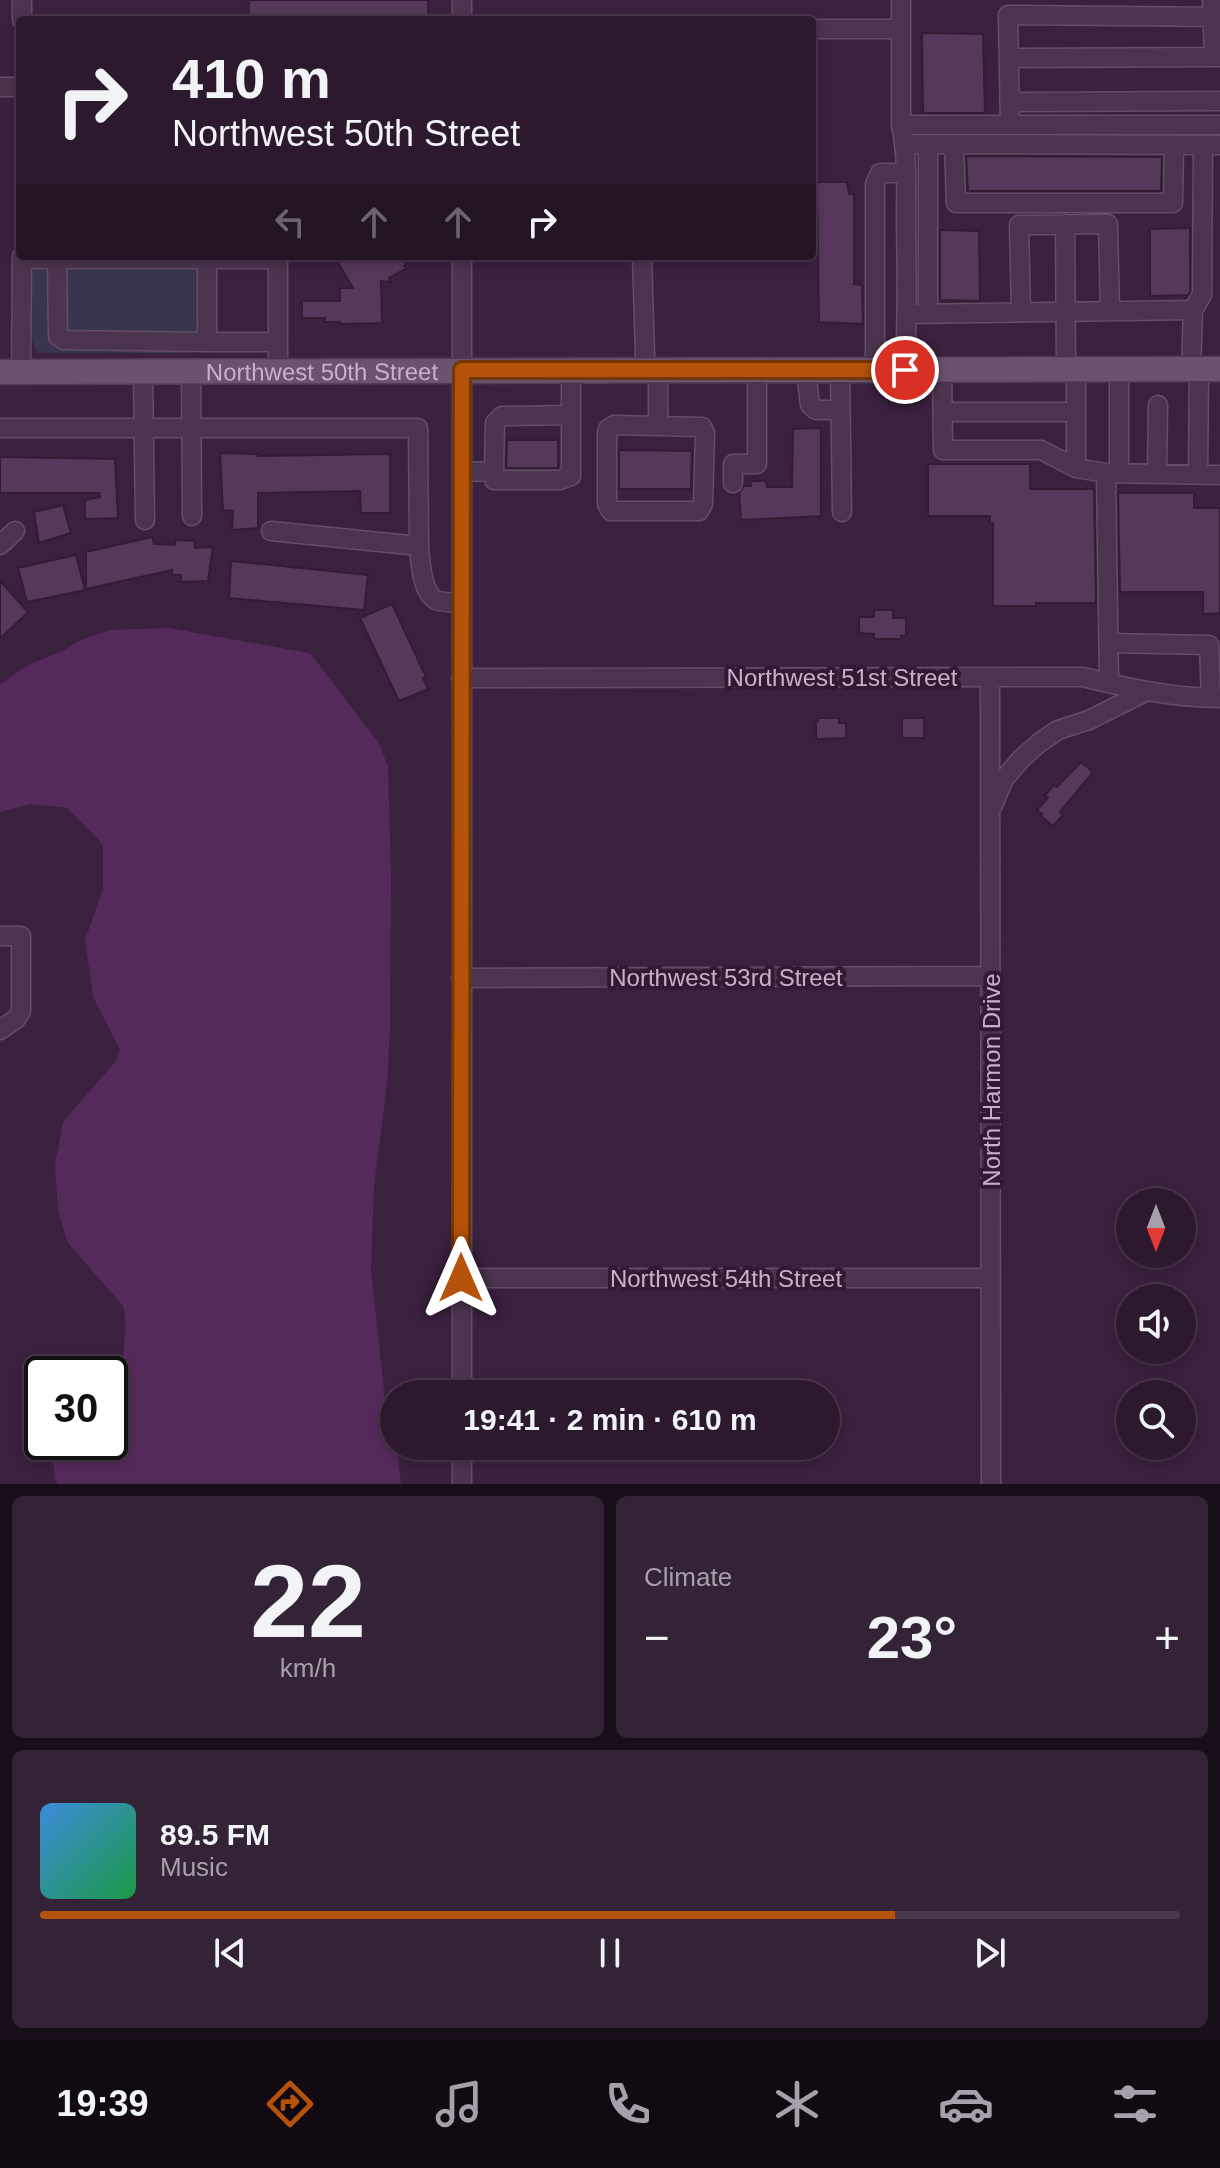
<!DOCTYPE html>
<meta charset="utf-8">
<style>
:root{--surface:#2c192e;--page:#342236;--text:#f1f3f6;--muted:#a6a0aa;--line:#48384a;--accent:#b45309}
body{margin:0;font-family:Arial,sans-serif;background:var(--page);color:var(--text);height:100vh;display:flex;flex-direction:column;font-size:30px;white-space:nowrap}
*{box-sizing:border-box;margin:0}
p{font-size:26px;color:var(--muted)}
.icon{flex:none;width:44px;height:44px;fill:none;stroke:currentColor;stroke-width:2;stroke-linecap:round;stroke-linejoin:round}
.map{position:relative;height:1484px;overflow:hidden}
.side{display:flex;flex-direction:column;gap:12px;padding:12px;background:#180e19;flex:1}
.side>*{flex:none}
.guide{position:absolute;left:16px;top:16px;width:800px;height:244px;border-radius:8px;box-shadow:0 4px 12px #0003,0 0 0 2px var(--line);background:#2c192e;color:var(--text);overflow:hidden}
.needle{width:52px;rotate:180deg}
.buttons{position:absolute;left:1116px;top:1188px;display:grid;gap:16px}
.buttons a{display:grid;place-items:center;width:80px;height:80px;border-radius:50%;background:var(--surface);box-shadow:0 4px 12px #0003,0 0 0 2px var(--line);font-size:40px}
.speed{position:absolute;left:24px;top:1356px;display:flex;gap:16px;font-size:40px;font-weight:700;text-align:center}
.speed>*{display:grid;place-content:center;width:104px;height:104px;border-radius:50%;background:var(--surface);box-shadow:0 4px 12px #0003,0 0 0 2px var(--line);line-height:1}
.speed .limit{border:4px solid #111;border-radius:12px;background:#fff;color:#111}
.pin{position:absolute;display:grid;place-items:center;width:68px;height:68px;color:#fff;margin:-34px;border:4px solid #fff;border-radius:50%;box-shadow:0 2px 8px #0007}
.me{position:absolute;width:88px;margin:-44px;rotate:0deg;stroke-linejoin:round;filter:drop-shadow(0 0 6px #0008)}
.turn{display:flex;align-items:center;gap:28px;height:168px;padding:0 24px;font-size:36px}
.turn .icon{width:104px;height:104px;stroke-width:2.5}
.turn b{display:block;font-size:56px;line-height:68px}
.lanes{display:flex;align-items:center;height:76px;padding:0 24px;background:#0003;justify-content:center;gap:40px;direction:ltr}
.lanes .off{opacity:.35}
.big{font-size:60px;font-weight:700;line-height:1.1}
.side .tile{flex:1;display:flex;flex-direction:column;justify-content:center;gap:12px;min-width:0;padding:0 28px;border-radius:12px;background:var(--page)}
.side .dial{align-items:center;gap:0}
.dial b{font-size:104px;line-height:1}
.song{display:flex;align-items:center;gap:24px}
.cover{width:96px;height:96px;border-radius:12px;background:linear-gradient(135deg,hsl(210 70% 55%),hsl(140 70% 35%))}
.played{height:8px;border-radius:4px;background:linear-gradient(90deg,var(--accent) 75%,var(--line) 75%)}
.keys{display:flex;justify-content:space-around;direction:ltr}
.heat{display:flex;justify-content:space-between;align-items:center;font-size:44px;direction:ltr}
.side .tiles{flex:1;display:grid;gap:12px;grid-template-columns:1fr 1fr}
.tile:last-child{grid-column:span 2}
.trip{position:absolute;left:380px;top:1380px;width:460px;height:80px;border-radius:40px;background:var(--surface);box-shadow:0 4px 12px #0003,0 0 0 2px var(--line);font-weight:700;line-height:80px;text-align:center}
.tabs{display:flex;height:128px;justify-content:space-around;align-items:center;background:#120a12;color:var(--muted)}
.tabs .icon{width:56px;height:56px}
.tabs .on{color:var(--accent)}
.tabs b{font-size:36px;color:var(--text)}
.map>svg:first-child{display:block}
.green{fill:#393450}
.water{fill:#542a5a}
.building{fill:#56385a;stroke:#321d35;stroke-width:2}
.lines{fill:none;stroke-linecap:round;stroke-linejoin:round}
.minor-casing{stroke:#634e66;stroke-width:21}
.major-casing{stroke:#513c54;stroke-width:27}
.minor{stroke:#4b354e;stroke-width:18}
.major{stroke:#6b536e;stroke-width:24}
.route-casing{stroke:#753606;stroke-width:20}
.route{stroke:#b45309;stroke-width:14}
.labels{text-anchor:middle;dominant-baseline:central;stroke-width:8;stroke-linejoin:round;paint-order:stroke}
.street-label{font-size:24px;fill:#c7b1c9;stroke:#301b33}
</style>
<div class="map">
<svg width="1220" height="1484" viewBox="0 0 1220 1484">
<rect width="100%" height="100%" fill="#3a213e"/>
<path class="green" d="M32,256H205L194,349L187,353H37L32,340Z"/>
<path class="water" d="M168,628L310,653L378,742L388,766L391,877L390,1030L387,1084L374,1186L371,1269L386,1410L390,1434L398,1457L401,1484H58L55,1480L51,1442H110V1380L120,1369L122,1364C124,1344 128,1325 123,1306L68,1243L58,1211L55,1165L63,1122L116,1061L120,1050L93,997L85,940L103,889V846L99,840L67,808L31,804L0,812V685L28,665L61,652L79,641L109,630Z"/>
<path class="building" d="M249,0H428V20H248Z
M922,33L983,34L985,113H923Z
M966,156L1162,157L1161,191H968Z
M817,182H847L849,194H854V284L862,285L863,324L819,322Z
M1190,228V292L1188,295L1150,296V229Z
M940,230L979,231L980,301L940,300Z
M334,256H410L404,266L407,268L389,278L391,282L381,281L382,323L340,324V322H325V318H302V301H340V288H353Z
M821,428V516L741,520L739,493L744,486H751L750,481H766L767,487H792L793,429Z
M507,440H558V468H506Z
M619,450L692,451L691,489H619Z
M220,453L258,454V456L390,454V513H361L360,491L258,493V528L232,530L233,511L223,510Z
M0,457L115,459L118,518L85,519V500L100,497L99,493H0Z
M928,464H1030V489H1094L1096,603H1036V606H993V523H990V516H928Z
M1118,493H1194V508H1220V613L1203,614V592H1120Z
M63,505L71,533L39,543L34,512Z
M152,537L154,544L175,545V540L194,541L195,548L213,547L208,581L181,582V575H172V570L86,589V552Z
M76,555L85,590L27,602L18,568Z
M231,561L368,575L364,610L229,598Z
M0,581L28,612L0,639Z
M392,604L426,677L423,678L428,689L399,701L360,618Z
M874,610H893V618H906V635L901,636V639H874V634L859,633V617H874Z
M818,718H839V723H846V738L816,739V721H818Z
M902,718H924V738H902Z
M1081,762L1093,772L1060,812L1063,815L1053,826L1041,816L1042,814L1037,810L1048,798L1045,795L1054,785L1057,787Z"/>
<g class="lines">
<defs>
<path id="minor" d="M22,0V20
M901,0V125C908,158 906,191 906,225C907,274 907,321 905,370
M1212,0L1214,57H1220
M462,20V0
M812,29H901
M1009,58L1214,57
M0,87H20
M1009,102L1220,101
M901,125H1220
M1010,125L1008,15L1220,17
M905,144L1220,145
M928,145V314
M954,145L956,203H1173L1174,145
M1065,224L1066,370
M207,256V342H278
M642,256L645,356L643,370
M22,259H278
M57,260L58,336L64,340L207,342
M1193,310L1202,295L1203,145
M1021,312L1019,225L1108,224L1110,311
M908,314L1193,310L1191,369
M1119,369V472
M658,370V425
M806,370L810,405L816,410H840
M840,370L842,512
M875,370V184L880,173H906
M942,370L943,450H1041L1076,468L1106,473L1220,475
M21,372L22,256
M143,372L145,520
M191,372L192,516
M278,372V256
M943,412H1076
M614,425L702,427L705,433L703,504L699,511H611L607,504V433L608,429Z
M0,428H418L419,546
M1076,468V370
M462,471L494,472V480H560L571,476V370
M494,472L495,423L502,416L570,415
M1157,472L1158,405
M1106,473L1109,683
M1198,473L1199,369
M733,483V464H757V370
M271,531L419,546C420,561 422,593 436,600C444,603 454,602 462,603
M0,545L15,531
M1109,643L1209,645L1211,698
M990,677L991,1484
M461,678L1083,677C1128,688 1173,698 1220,698
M993,805L1004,779L1021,759L1039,743L1058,730L1089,720L1145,692
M0,936H21V1011L16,1019L0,1030
M461,978L991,976
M461,1278H990
M462,1394V256
M462,1446V1484"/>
<g id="major">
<path id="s1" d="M0,372L1220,369"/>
</g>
</defs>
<use href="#minor" class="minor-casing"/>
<use href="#major" class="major-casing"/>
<use href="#minor" class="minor"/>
<use href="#major" class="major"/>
</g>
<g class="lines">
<defs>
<path id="route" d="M461,1278L462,370H905"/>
</defs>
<use href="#route" class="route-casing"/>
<use href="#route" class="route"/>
</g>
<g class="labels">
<g class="street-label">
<text stroke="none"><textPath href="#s1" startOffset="322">Northwest 50th Street</textPath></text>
<text x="842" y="677">Northwest 51st Street</text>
<text x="726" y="977">Northwest 53rd Street</text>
<text transform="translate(991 1080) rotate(-90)">North Harmon Drive</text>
<text x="726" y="1278">Northwest 54th Street</text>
</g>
</g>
</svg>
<div class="buttons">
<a><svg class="needle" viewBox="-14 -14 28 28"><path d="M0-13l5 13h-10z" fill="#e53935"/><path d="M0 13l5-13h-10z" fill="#a6a0aa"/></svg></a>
<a><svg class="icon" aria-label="sound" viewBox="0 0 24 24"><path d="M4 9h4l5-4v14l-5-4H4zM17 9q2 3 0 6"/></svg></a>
<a><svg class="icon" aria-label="search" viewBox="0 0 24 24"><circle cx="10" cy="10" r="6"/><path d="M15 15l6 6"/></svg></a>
</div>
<div class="speed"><div class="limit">30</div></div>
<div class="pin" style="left:905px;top:370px;background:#d93025"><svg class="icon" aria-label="arrive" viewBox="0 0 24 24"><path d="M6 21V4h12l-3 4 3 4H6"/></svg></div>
<svg class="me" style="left:461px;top:1278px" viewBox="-20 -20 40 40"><path d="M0-17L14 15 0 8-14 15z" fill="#b45309" stroke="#fff" stroke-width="4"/></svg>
<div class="trip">19:41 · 2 min · 610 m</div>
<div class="guide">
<div class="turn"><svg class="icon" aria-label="right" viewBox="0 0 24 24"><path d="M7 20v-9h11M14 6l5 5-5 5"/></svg><div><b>410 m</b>Northwest 50th Street</div></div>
<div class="lanes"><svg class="icon off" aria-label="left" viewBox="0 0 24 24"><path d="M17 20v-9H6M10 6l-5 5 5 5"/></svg><svg class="icon off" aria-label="ahead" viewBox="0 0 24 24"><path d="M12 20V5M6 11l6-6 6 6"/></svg><svg class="icon off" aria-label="ahead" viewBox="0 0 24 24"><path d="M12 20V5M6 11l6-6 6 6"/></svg><svg class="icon" aria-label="right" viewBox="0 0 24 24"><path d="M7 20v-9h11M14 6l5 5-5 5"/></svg></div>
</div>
</div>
<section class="side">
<div class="tiles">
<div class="tile dial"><b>22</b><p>km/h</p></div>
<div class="tile"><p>Climate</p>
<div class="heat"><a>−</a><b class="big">23°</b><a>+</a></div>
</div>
<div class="tile">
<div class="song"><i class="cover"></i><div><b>89.5 FM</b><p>Music</p></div></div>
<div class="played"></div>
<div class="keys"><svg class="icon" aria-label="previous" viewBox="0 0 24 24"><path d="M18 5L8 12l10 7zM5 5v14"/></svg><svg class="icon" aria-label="pause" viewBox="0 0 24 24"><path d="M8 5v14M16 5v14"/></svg><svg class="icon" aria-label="next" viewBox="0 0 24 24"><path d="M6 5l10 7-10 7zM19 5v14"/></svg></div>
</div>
</div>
</section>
<nav class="tabs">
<b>19:39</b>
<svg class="icon on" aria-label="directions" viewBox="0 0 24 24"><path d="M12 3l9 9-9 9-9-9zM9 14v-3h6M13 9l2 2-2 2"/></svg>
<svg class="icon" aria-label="music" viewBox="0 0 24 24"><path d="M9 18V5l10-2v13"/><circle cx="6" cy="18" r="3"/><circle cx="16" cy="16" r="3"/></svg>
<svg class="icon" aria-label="phone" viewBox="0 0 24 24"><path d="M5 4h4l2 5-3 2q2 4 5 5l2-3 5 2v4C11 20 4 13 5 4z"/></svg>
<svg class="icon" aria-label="climate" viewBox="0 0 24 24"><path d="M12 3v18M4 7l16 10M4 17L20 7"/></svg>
<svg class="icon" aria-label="car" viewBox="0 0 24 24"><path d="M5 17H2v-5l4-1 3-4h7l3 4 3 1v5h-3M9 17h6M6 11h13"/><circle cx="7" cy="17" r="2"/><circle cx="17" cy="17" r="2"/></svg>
<svg class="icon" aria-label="filters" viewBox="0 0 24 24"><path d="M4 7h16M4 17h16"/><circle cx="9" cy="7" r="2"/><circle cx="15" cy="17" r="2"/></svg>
</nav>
